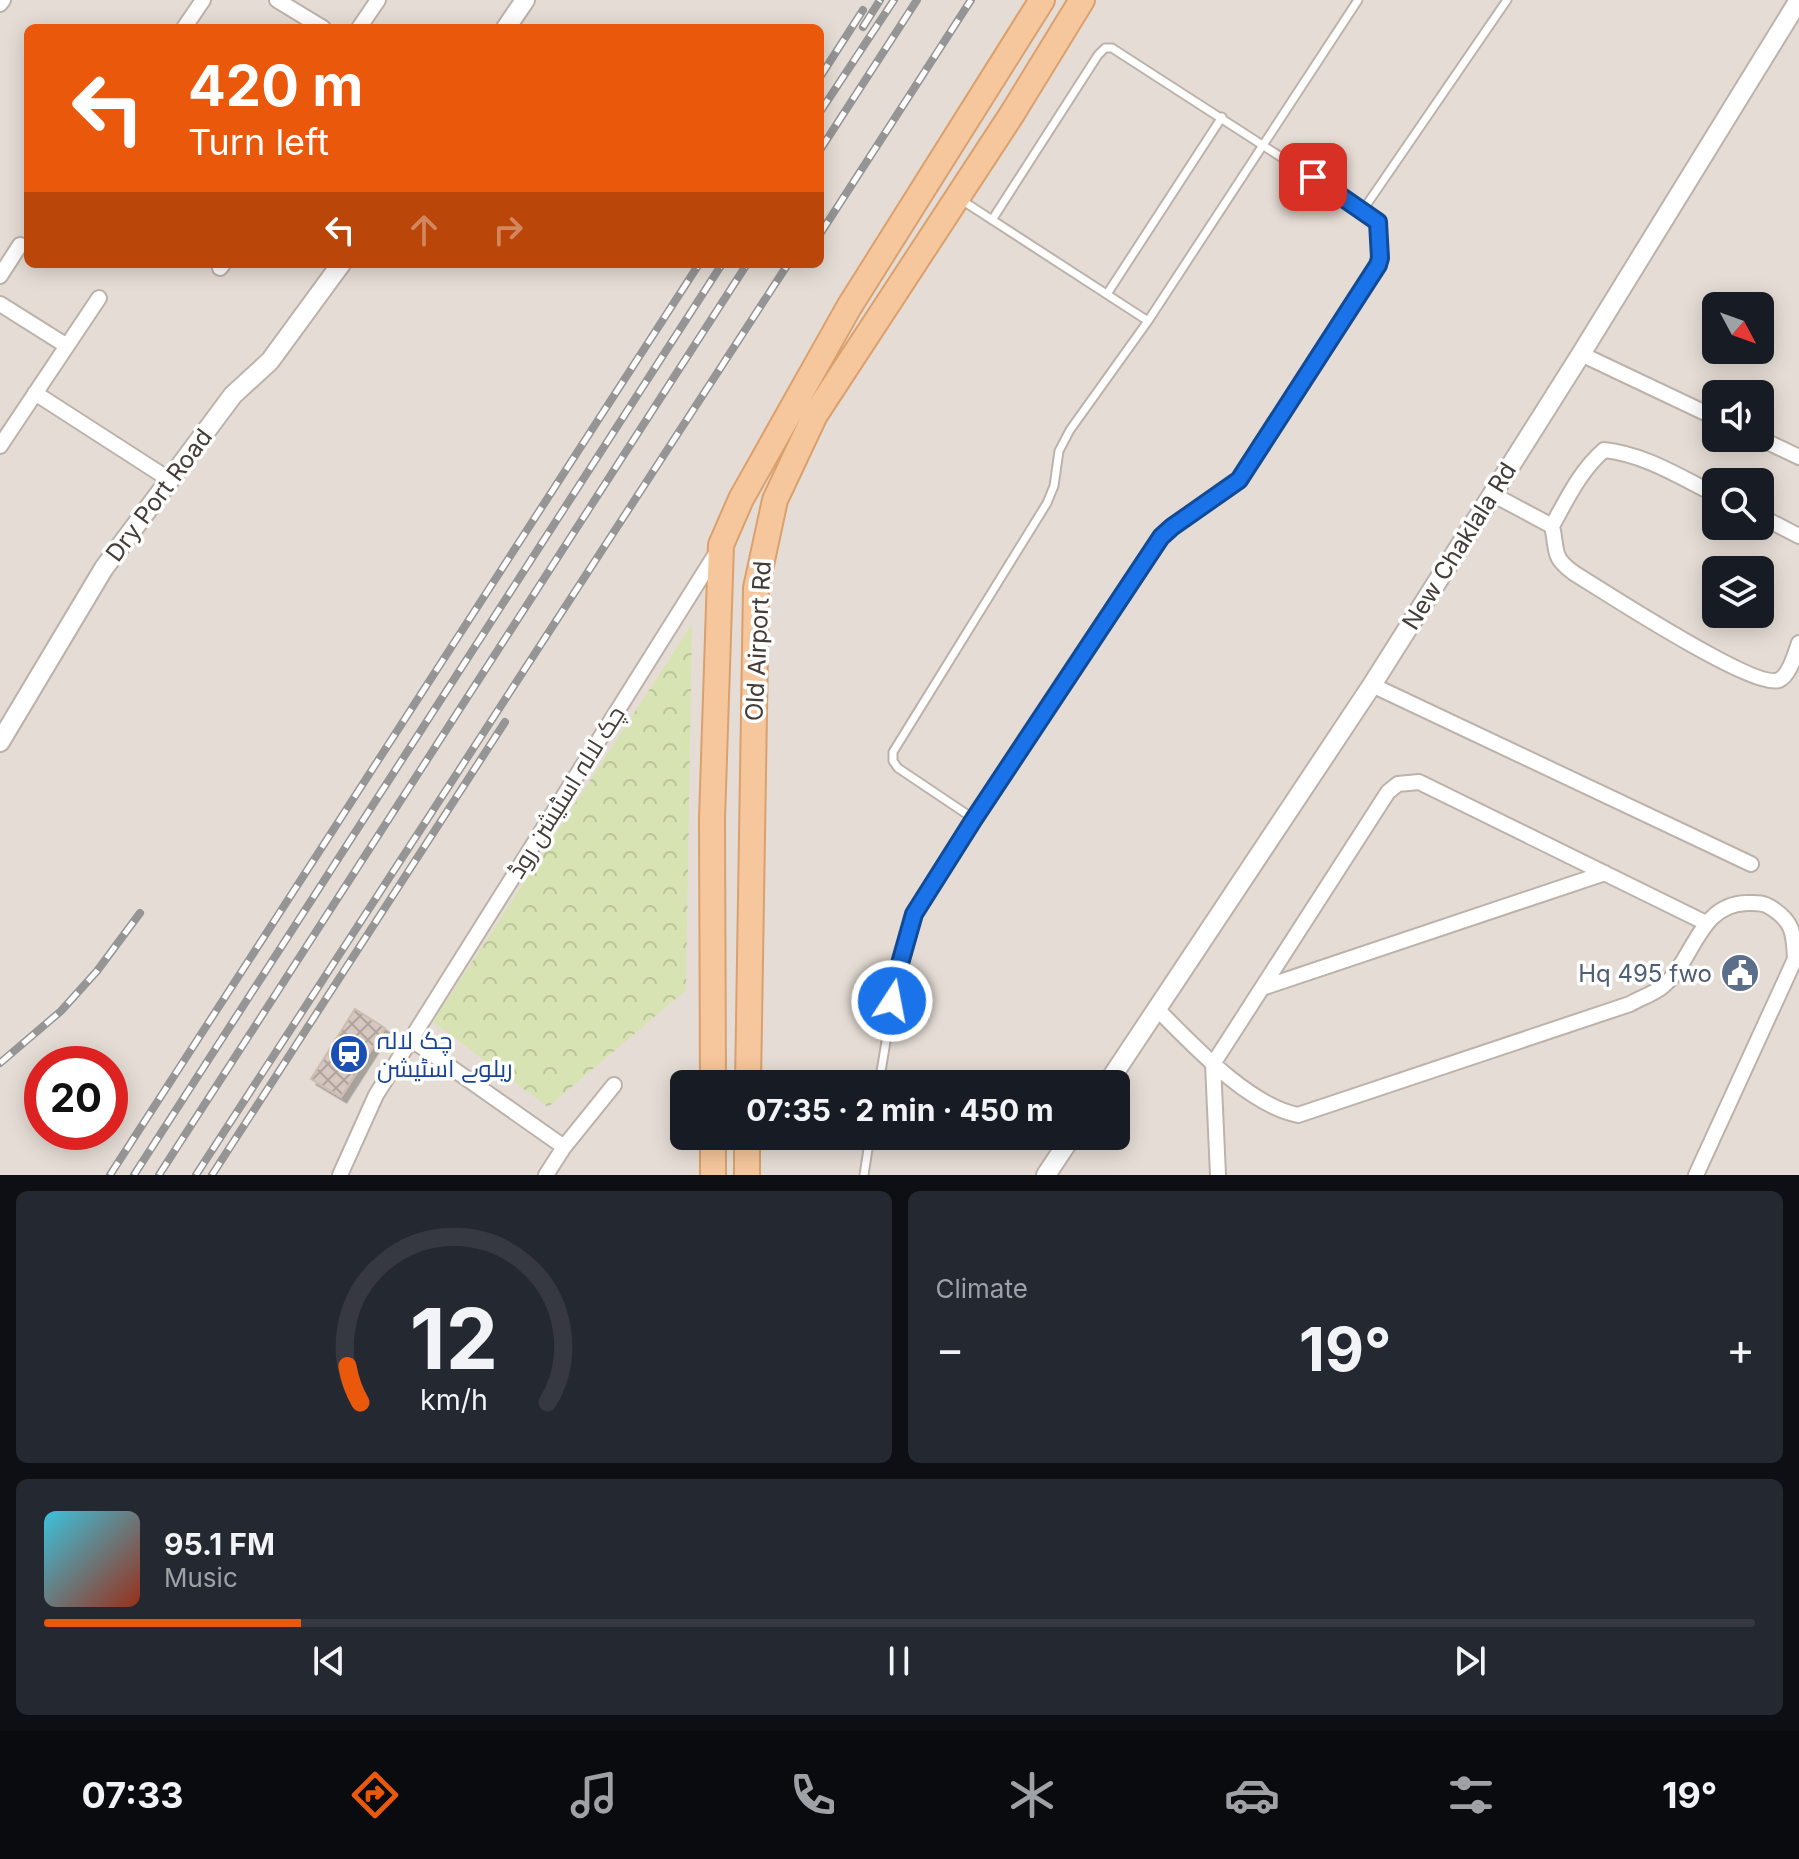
<!DOCTYPE html>
<meta charset="utf-8">
<style>
:root{--surface:#171b24;--page:#242831;--text:#f1f3f6;--muted:#9ea1a6;--line:#363941;--accent:#ea580c}
body{margin:0;font-family:Inter,Cairo,sans-serif;background:var(--page);color:var(--text);height:100vh;display:flex;flex-direction:column;font-size:30px;white-space:nowrap}
*{box-sizing:border-box;margin:0}
p{font-size:26px;color:var(--muted)}
.icon{flex:none;width:44px;height:44px;fill:none;stroke:currentColor;stroke-width:2;stroke-linecap:round;stroke-linejoin:round}
.map{position:relative;height:1175px;overflow:hidden}
.sheet{display:flex;flex-direction:column;gap:16px;padding:16px;background:#0d0f14;flex:1}
.sheet>*{flex:none}
.hud{position:absolute;left:24px;top:24px;width:800px;height:244px;border-radius:12px;box-shadow:0 4px 20px #0003;background:#ea580c;color:#fff;overflow:hidden}
.needle{width:52px;rotate:131deg}
.buttons{position:absolute;left:1702px;top:292px;display:grid;gap:16px}
.buttons a{display:grid;place-items:center;width:72px;height:72px;border-radius:12px;background:var(--surface);box-shadow:0 4px 20px #0003;font-size:40px}
.speed{position:absolute;left:24px;top:1046px;display:flex;gap:16px;font-size:40px;font-weight:700;text-align:center}
.speed>*{display:grid;place-content:center;width:104px;height:104px;border-radius:50%;background:var(--surface);box-shadow:0 4px 20px #0003;line-height:1}
.speed .limit{border:12px solid #d22;background:#fff;color:#111}
.pin{position:absolute;display:grid;place-items:center;width:68px;height:68px;color:#fff;margin:-34px;border-radius:16px;box-shadow:0 4px 12px #0006}
.me{position:absolute;width:88px;margin:-44px;rotate:11deg;stroke-linejoin:round;filter:drop-shadow(0 0 6px #0008)}
.turn{display:flex;align-items:center;gap:28px;height:168px;padding:0 32px;font-size:36px}
.turn .icon{width:104px;height:104px;stroke-width:2.5}
.turn b{display:block;font-size:56px;line-height:68px}
.lanes{display:flex;align-items:center;height:76px;padding:0 32px;background:#0003;justify-content:center;gap:40px;direction:ltr}
.lanes .off{opacity:.35}
.big{font-size:60px;font-weight:700;line-height:1.1}
.sheet .card{flex:1;display:flex;flex-direction:column;justify-content:center;gap:12px;min-width:0;padding:0 28px;border-radius:12px;background:var(--page)}
.sheet .dial{align-items:center;gap:0}
.dial svg{height:208px;overflow:visible;fill:none;stroke:var(--line);stroke-width:7;stroke-linecap:round;text-anchor:middle}
.dial text{fill:var(--text);stroke:none}
.song{display:flex;align-items:center;gap:24px}
.cover{width:96px;height:96px;border-radius:12px;background:linear-gradient(135deg,hsl(190 70% 55%),hsl(10 70% 35%))}
.played{height:8px;border-radius:4px;background:linear-gradient(90deg,var(--accent) 15%,var(--line) 15%)}
.keys{display:flex;justify-content:space-around;direction:ltr}
.heat{display:flex;justify-content:space-between;align-items:center;font-size:44px;direction:ltr}
.sheet .tiles{flex:1;display:grid;gap:16px;grid-template-columns:1fr 1fr}
.card:last-child{grid-column:span 2}
.trip{position:absolute;left:670px;top:1070px;width:460px;height:80px;border-radius:12px;background:var(--surface);box-shadow:0 4px 20px #0003;font-weight:700;line-height:80px;text-align:center}
.tabs{display:flex;height:128px;justify-content:space-around;align-items:center;background:#090b0e;color:var(--muted)}
.tabs .icon{width:56px;height:56px}
.tabs .active{color:var(--accent)}
.tabs b{font-size:36px;color:var(--text)}
.map>svg:first-child{display:block}
.residential{fill:#e5ddd5;fill-rule:evenodd}
.park{fill:url(#park-crowns)}
.building{fill:url(#building-cross-hatch);stroke:#cdbcb1;stroke-width:2;filter:url(#shadow)}
.lines{fill:none;stroke-linecap:round;stroke-linejoin:round}
.service-casing{stroke:#bdb2aa;stroke-width:11}
.minor-casing{stroke:#bdb2aa;stroke-width:18}
.tertiary-casing{stroke:#bdb2aa;stroke-width:22}
.primary-casing{stroke:#daa06d;stroke-width:28}
.service{stroke:#fff;stroke-width:7}
.minor{stroke:#fff;stroke-width:14}
.tertiary{stroke:#fff;stroke-width:18}
.primary{stroke:#f6c79c;stroke-width:24}
.rail-casing{stroke:#959595;stroke-width:8}
.rail{stroke:#fff;stroke-width:5;stroke-dasharray:15;stroke-linecap:butt}
.route-casing{stroke:#114b97;stroke-width:20}
.route{stroke:#1a73e8;stroke-width:14}
.labels{text-anchor:middle;dominant-baseline:central;stroke-width:7;stroke-linejoin:round;paint-order:stroke}
.street-label{font-size:24px;fill:#443c36;stroke:#fff}
.service-label{font-size:24px;fill:#4e5e75;stroke:#fff;text-anchor:end}
.transit-label{font-size:24px;fill:#164399;stroke:#fff;text-anchor:start}
</style>
<div class="map">
<svg width="1799" height="1175" viewBox="0 0 1799 1175">
<defs>
<pattern id="park-crowns" width="20" height="18" patternUnits="userSpaceOnUse" patternTransform="scale(2)"><rect width="20" height="18" fill="#d8e3b3"/><path d="M2 6a3 3 0 1 1 6 0M12 15a3 3 0 1 1 6 0" fill="none" stroke="#bbc49b"/></pattern>
<pattern id="building-cross-hatch" width="8" height="8" patternUnits="userSpaceOnUse" patternTransform="scale(2)"><rect width="8" height="8" fill="#d6c8c0"/><path d="M0 0l8 8M0 8l8-8" fill="none" stroke="#afa49d"/></pattern>
<filter id="shadow"><feDropShadow dx="5.5" dy="5.5" stdDeviation="0" flood-color="#0004"/></filter>
</defs>
<rect width="100%" height="100%" fill="#f2ece7"/>
<path class="residential" d="M0,0H1799V1175H0ZM28,28H820V264H28ZM1716,306H1760V350H1716ZM1716,394H1760V438H1716ZM1716,482H1760V526H1716ZM1716,570H1760V614H1716ZM42,1064H110V1132H42ZM684,1084H1116V1136H684Z"/>
<path class="park" d="M692,624L686,990L548,1107L433,1022Z"/>
<path class="building" d="M355,1009L385,1028L341,1097L311,1079Z"/>
<g class="lines">
<defs>
<path id="service" d="M963,201L1148,321L1358,0
M992,220L1098,55L1105,48H1112L1363,210L1507,0
M1107,294L1222,117
M974,819L1161,537L1239,480L1378,265C1386,243 1383,224 1363,210
M879,1084L897,974L910,923L974,819L898,768L893,761V752L1047,503L1054,486L1059,451L1070,430L1148,321
M864,1175L870,1136"/>
<path id="minor" d="M277,0L323,28
M0,4L3,0
M184,28L203,0
M359,28L378,0
M220,268L223,264
M0,276L20,245
M0,304L67,346
M1581,354L1716,418
M35,393L170,480
M1759,438L1799,457
M0,446L99,298
M1492,494L1552,526C1558,552 1551,556 1574,573C1603,591 1755,690 1779,680C1790,675 1795,654 1799,643
M1760,516L1799,536
M1552,526C1567,499 1580,471 1604,450C1644,454 1680,477 1716,495
M1372,685L1751,864
M1262,988L1605,873
M1157,1009C1193,1045 1248,1105 1298,1115L1630,1004C1640,998 1654,994 1663,986C1694,961 1698,904 1747,903C1755,903 1763,902 1770,907C1793,921 1794,933 1795,959L1696,1175
M412,1040L564,1147
M340,1175L376,1095L717,552
M546,1175L564,1147L614,1085
M1218,1175L1213,1064L1388,792L1398,784L1419,782L1706,923"/>
<path id="tertiary" d="M506,28L525,0
M0,742L104,568L233,395L270,361L341,264
M1107,1084L1372,685L1581,354L1799,0
M1046,1175L1072,1136"/>
<path id="primary" d="M713,1084L712,819L721,545L741,499L849,307L1042,0
M748,1084L756,588L775,500L815,415L1012,114L1082,0
M713,1136V1175
M747,1175V1136"/>
</defs>
<use href="#service" class="service-casing"/>
<use href="#minor" class="minor-casing"/>
<use href="#tertiary" class="tertiary-casing"/>
<use href="#primary" class="primary-casing"/>
<use href="#service" class="service"/>
<use href="#minor" class="minor"/>
<use href="#tertiary" class="tertiary"/>
<use href="#primary" class="primary"/>
<defs>
<path id="rail" d="M863,27L880,0
M820,77L863,10
M820,112L894,0
M820,150L917,0
M820,234L971,0
M0,1063L61,1011L97,971L140,913
M110,1175L699,264
M134,1175L722,264
M159,1175L747,264
M196,1175L788,264
M212,1175L505,722"/>
</defs>
<use href="#rail" class="rail-casing"/>
<use href="#rail" class="rail"/>
</g>
<g class="lines">
<defs>
<path id="route" d="M892,1001L897,974L914,914L974,819L1161,537L1172,527L1239,480L1378,265L1380,258L1378,222L1313,177"/>
</defs>
<use href="#route" class="route-casing"/>
<use href="#route" class="route"/>
</g>
<defs>
<symbol id="civic-disc" viewBox="-11 -11 22 22"><circle r="9.5" fill="#5c6f8a" stroke="#fff"/><path d="M-.6-6.5H3V-4.5H.6V-3L4-1V1h2V6H-6V1h2V-1L-.6-3ZM-1.2 2.5V6h2.4V2.5Z" fill="#fff"/></symbol>
<symbol id="station-disc" viewBox="-11 -11 22 22"><circle r="9.5" fill="#1a4fb4" stroke="#fff"/><path d="M-3-6H3Q5-6 5-4V2Q5 4 3 4L4.5 6H3L1.5 4h-3L-3 6H-4.5L-3 4Q-5 4-5 2V-4Q-5-6-3-6ZM-3.5-4v3h7v-3ZM-3.5 1v1.5H-2V1ZM2 1v1.5H3.5V1Z" fill="#fff"/></symbol>
</defs>
<g fill-rule="evenodd">
<use href="#civic-disc" x="1718" y="951" width="44" height="44"/>
<use href="#station-disc" x="327" y="1032" width="44" height="44"/>
</g>
<g class="labels">
<g class="street-label">
<text transform="translate(159 495) rotate(-53)">Dry Port Road</text>
<text transform="translate(1459 546) rotate(-58)">New Chaklala Rd</text>
<text transform="translate(758 641) rotate(-87)">Old Airport Rd</text>
<text transform="translate(566 792) rotate(-58)">چک لالہ اسٹیشن روڈ</text>
</g>
<g class="service-label">
<text x="1712" y="973">Hq 495 fwo</text>
</g>
<g class="transit-label">
<text x="377" y="1040">چک لالہ<tspan x="377" dy="28">ریلوے اسٹیشن</tspan></text>
</g>
</g>
</svg>
<div class="buttons">
<a><svg class="needle" viewBox="-14 -14 28 28"><path d="M0-13l5 13h-10z" fill="#e53935"/><path d="M0 13l5-13h-10z" fill="#9ea1a6"/></svg></a>
<a><svg class="icon" aria-label="sound" viewBox="0 0 24 24"><path d="M4 9h4l5-4v14l-5-4H4zM17 9q2 3 0 6"/></svg></a>
<a><svg class="icon" aria-label="search" viewBox="0 0 24 24"><circle cx="10" cy="10" r="6"/><path d="M15 15l6 6"/></svg></a>
<a><svg class="icon" aria-label="layers" viewBox="0 0 24 24"><path d="M12 4l9 5-9 5-9-5zM3 14l9 5 9-5"/></svg></a>
</div>
<div class="speed"><div class="limit">20</div></div>
<div class="pin" style="left:1313px;top:177px;background:#d93025"><svg class="icon" aria-label="arrive" viewBox="0 0 24 24"><path d="M6 21V4h12l-3 4 3 4H6"/></svg></div>
<svg class="me" style="left:892px;top:1001px" viewBox="-20 -20 40 40"><circle r="17" fill="#1a73e8" stroke="#fff" stroke-width="3"/><path d="M0-11L8 9 0 5-8 9z" fill="#fff"/></svg>
<div class="trip">07:35 · 2 min · 450 m</div>
<div class="hud">
<div class="turn"><svg class="icon" aria-label="left" viewBox="0 0 24 24"><path d="M17 20v-9H6M10 6l-5 5 5 5"/></svg><div><b>420 m</b>Turn left</div></div>
<div class="lanes"><svg class="icon" aria-label="left" viewBox="0 0 24 24"><path d="M17 20v-9H6M10 6l-5 5 5 5"/></svg><svg class="icon off" aria-label="ahead" viewBox="0 0 24 24"><path d="M12 20V5M6 11l6-6 6 6"/></svg><svg class="icon off" aria-label="right" viewBox="0 0 24 24"><path d="M7 20v-9h11M14 6l5 5-5 5"/></svg></div>
</div>
</div>
<section class="sheet">
<div class="tiles">
<div class="card dial"><svg viewBox="0 0 100 80">
<path d="M14 69A42 42 0 1 1 86 69"/>
<path d="M14 69A42 42 0 0 1 9 55" stroke="#ea580c"/>
<text x="50" y="56" font-size="32" font-weight="700">12</text>
<text x="50" y="72" font-size="11">km/h</text>
</svg></div>
<div class="card"><p>Climate</p>
<div class="heat"><a>−</a><b class="big">19°</b><a>+</a></div>
</div>
<div class="card">
<div class="song"><i class="cover"></i><div><b>95.1 FM</b><p>Music</p></div></div>
<div class="played"></div>
<div class="keys"><svg class="icon" aria-label="previous" viewBox="0 0 24 24"><path d="M18 5L8 12l10 7zM5 5v14"/></svg><svg class="icon" aria-label="pause" viewBox="0 0 24 24"><path d="M8 5v14M16 5v14"/></svg><svg class="icon" aria-label="next" viewBox="0 0 24 24"><path d="M6 5l10 7-10 7zM19 5v14"/></svg></div>
</div>
</div>
</section>
<nav class="tabs">
<b>07:33</b>
<svg class="icon active" aria-label="directions" viewBox="0 0 24 24"><path d="M12 3l9 9-9 9-9-9zM9 14v-3h6M13 9l2 2-2 2"/></svg>
<svg class="icon" aria-label="music" viewBox="0 0 24 24"><path d="M9 18V5l10-2v13"/><circle cx="6" cy="18" r="3"/><circle cx="16" cy="16" r="3"/></svg>
<svg class="icon" aria-label="phone" viewBox="0 0 24 24"><path d="M5 4h4l2 5-3 2q2 4 5 5l2-3 5 2v4C11 20 4 13 5 4z"/></svg>
<svg class="icon" aria-label="climate" viewBox="0 0 24 24"><path d="M12 3v18M4 7l16 10M4 17L20 7"/></svg>
<svg class="icon" aria-label="car" viewBox="0 0 24 24"><path d="M5 17H2v-5l4-1 3-4h7l3 4 3 1v5h-3M9 17h6M6 11h13"/><circle cx="7" cy="17" r="2"/><circle cx="17" cy="17" r="2"/></svg>
<svg class="icon" aria-label="filters" viewBox="0 0 24 24"><path d="M4 7h16M4 17h16"/><circle cx="9" cy="7" r="2"/><circle cx="15" cy="17" r="2"/></svg>
<b>19°</b>
</nav>
